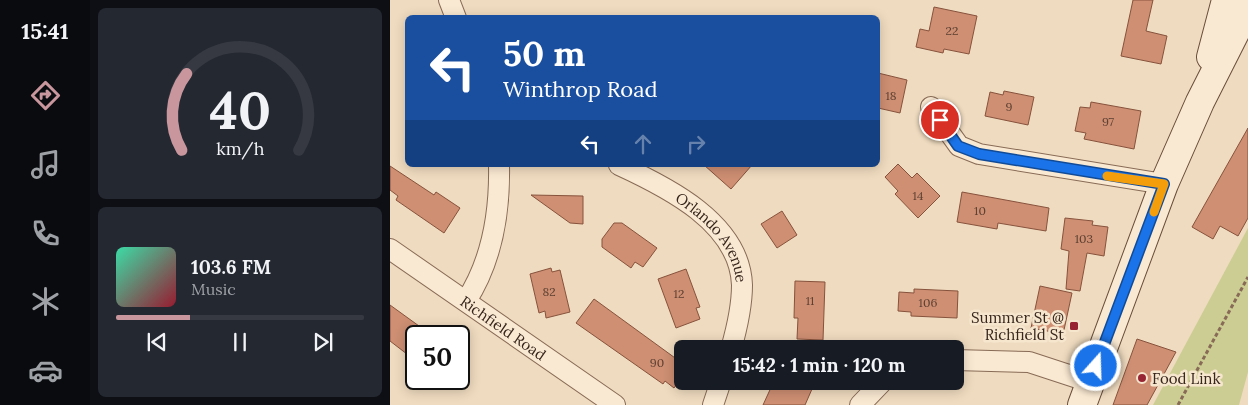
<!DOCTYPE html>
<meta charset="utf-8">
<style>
:root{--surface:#171b24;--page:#242831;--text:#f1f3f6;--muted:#9ea1a6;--line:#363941;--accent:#c9969e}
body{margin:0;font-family:Lora,serif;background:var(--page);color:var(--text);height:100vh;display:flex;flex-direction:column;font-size:19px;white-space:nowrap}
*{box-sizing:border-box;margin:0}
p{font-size:16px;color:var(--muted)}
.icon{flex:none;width:28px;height:28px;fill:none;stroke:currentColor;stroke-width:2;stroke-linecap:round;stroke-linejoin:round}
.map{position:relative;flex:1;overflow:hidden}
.side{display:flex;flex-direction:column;gap:8px;padding:8px;background:#0d0f14;width:300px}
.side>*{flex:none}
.top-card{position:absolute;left:15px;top:15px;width:475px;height:152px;border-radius:8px;box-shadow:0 2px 12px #0003;background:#1a4fa0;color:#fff;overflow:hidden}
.speed{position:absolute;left:15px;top:325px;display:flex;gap:10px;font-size:25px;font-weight:700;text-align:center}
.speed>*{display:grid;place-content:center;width:65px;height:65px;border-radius:50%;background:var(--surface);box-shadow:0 2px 12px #0003;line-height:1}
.speed .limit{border:2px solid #111;border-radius:8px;background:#fff;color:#111}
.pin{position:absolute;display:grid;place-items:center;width:42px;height:42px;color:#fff;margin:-21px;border:2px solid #fff;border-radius:50%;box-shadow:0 1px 5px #0007}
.me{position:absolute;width:55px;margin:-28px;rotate:20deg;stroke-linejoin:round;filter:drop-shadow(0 0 4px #0008)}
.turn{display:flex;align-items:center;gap:18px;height:105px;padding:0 15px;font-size:22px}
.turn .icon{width:65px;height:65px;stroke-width:2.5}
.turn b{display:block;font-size:35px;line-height:42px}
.lanes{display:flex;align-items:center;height:48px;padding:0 15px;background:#0003;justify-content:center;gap:25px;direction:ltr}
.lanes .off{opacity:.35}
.side .card{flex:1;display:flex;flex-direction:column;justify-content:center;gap:8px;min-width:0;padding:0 18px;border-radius:8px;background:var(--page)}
.side .dial{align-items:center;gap:0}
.dial svg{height:130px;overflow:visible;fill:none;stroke:var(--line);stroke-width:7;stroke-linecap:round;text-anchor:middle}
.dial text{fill:var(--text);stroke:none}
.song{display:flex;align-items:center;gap:15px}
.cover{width:60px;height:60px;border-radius:8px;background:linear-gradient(135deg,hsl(160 70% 55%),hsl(350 70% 35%))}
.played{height:5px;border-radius:2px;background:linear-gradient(90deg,var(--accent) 30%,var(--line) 30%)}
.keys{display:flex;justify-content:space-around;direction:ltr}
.trip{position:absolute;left:284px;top:340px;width:290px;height:50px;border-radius:8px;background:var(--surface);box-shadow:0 2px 12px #0003;font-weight:800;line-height:50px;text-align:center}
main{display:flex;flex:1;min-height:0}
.menu{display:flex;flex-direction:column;width:90px;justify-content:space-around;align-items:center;background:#090b0e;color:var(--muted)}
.menu .icon{width:35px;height:35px}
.menu .selected{color:var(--accent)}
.menu b{font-size:22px;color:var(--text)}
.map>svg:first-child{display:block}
.green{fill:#cccd93}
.building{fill:#ce8f73;stroke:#87523c}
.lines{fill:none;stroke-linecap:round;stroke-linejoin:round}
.minor-casing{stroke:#886b57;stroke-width:22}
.secondary-casing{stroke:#694d3a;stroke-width:30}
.path{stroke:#886b57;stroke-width:3;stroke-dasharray:4 2.5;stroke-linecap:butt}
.minor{stroke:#fae9d2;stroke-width:20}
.secondary{stroke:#fae9d2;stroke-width:28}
.route-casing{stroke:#114b97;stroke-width:12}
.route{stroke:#1a73e8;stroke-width:9}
.slow{stroke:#f59e0b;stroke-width:9}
.poi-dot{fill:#982533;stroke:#f6e6ce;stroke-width:2}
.labels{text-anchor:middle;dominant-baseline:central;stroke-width:5;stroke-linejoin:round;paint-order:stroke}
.number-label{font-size:12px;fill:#5d4032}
.street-label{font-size:15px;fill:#37261c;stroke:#f6e6ce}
.poi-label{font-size:15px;fill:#37261c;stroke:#f6e6ce;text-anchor:end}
</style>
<main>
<nav class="menu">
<b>15:41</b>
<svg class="icon selected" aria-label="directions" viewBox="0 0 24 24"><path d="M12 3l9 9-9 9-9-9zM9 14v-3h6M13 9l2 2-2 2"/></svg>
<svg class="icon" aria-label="music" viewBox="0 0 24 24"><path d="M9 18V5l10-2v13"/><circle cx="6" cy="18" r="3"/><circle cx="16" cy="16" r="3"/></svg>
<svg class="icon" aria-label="phone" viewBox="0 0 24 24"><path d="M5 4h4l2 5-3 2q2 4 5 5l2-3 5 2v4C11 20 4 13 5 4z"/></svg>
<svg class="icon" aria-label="climate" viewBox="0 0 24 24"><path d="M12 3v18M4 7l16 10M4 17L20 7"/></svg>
<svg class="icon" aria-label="car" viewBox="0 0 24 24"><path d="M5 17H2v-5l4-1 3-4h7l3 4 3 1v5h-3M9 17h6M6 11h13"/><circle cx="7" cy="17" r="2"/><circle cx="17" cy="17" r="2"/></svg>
</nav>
<section class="side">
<div class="card dial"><svg viewBox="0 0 100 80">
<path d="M14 69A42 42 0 1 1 86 69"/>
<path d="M14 69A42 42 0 0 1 17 22" stroke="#c9969e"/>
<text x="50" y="56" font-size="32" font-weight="700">40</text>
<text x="50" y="72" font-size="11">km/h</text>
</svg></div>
<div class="card">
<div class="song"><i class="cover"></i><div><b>103.6 FM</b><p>Music</p></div></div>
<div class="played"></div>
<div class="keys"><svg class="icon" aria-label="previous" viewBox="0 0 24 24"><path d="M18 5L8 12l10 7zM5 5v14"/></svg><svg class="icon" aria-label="pause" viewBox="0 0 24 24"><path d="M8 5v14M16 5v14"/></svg><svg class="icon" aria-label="next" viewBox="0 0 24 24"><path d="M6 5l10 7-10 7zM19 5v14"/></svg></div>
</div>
</section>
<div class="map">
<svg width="858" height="405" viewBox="0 0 858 405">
<rect width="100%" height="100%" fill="#efdbbf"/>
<path class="green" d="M858,228V372L849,405H763Z"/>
<path class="building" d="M743,0H763L756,31L777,36L771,64L731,56Z
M544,7L587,16L579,54L554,49L553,53L526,47L530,29L539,31Z
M488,73L517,80L510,113L488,108Z
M614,91L644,97L638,125L595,116L600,92L613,95Z
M701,102L751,111L744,149L694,139L696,133L685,131L690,107L700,108Z
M858,128V218L848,236L830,226L823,239L802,227Z
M508,164L522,178L527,173L550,196L528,218L505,194L508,191L495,177Z
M314,165H362L341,189Z
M0,166L44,195L46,192L70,208L54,233L6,200L8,196L0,190Z
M572,192L659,208L656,231L608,223L607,229L567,222Z
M141,195L193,196V224L180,223Z
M392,211L407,235L387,248L371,224Z
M675,218L703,221L702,225L718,227L714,256L697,253L690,291L676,289L679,251L671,249Z
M224,223H232L267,248L253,267L245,262L241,268L212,247V239Z
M161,268L162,272L170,270L180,312L156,318L155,311L149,313L140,274Z
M296,269L310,307L306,308L310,319L286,328L268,279Z
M405,281L435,282L433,340L407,339L408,318H404Z
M650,286L682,293L674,330L669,329L668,333L641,328Z
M524,289L568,291L567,318L521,316V312L508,311L509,292L524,293Z
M204,299L292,363V377L284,388L275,381L273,384L186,323Z
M0,305L29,326L26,330V361L0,341Z
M747,339L786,352L757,405H723Z
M384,381H417L415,386L422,389L415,405H373Z"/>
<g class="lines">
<defs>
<g id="minor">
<path d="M59,0L66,18"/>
<path d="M541,107L569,146L589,154L774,184"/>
<path id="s1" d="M229,165C277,187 350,223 352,285C352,306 347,328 341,349"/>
<path id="s2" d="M0,249L225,405"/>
<path d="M76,301C102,261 110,212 109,165"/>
<path d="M565,360L639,362L700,382"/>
<path d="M323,405L331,381"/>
<path d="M470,405L493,381"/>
</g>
<path id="secondary" d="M821,57L836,0
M692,405L774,184L810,102L858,7"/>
</defs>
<use href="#minor" class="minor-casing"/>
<use href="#secondary" class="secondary-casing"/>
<path class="path" d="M788,405L858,277"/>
<use href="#minor" class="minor"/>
<use href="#secondary" class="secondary"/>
</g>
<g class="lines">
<defs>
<path id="route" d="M550,120L568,146L589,154L774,184L706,366"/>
</defs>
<use href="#route" class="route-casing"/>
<use href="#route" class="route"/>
<path class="slow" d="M717,176L774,184L764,212"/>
</g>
<g class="poi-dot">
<rect x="679" y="321" width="10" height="10" rx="2.5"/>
<circle cx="752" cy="378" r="5"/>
</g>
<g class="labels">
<g class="number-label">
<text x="562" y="30">22</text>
<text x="501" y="95">18</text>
<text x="619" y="106">9</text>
<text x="718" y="121">97</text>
<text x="528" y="195">14</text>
<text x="590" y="210">10</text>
<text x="694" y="238">103</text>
<text x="159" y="291">82</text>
<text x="289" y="293">12</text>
<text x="420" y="300">11</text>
<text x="538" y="302">106</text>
<text x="267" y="362">90</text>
</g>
<g class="street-label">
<text stroke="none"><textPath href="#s1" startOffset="122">Orlando Avenue</textPath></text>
<text stroke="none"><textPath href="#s2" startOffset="138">Richfield Road</textPath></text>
</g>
<g class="poi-label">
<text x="674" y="317">Summer St @<tspan x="674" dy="17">Richfield St</tspan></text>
<text x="762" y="378" text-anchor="start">Food Link</text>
</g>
</g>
</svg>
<div class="speed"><div class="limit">50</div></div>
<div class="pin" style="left:550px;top:120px;background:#d93025"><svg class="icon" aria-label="arrive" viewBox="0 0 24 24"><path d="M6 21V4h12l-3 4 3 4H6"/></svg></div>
<svg class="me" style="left:706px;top:366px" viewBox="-20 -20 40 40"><circle r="17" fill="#1a73e8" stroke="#fff" stroke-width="3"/><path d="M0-11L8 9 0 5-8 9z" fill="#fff"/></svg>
<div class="trip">15:42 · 1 min · 120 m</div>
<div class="top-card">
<div class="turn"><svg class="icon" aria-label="left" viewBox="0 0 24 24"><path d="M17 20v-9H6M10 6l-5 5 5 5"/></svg><div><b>50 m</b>Winthrop Road</div></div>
<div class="lanes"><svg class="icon" aria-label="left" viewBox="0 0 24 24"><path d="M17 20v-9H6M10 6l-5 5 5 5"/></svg><svg class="icon off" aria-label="ahead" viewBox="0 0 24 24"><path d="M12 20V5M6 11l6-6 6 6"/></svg><svg class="icon off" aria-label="right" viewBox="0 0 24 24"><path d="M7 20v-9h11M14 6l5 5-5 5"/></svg></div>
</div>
</div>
</main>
